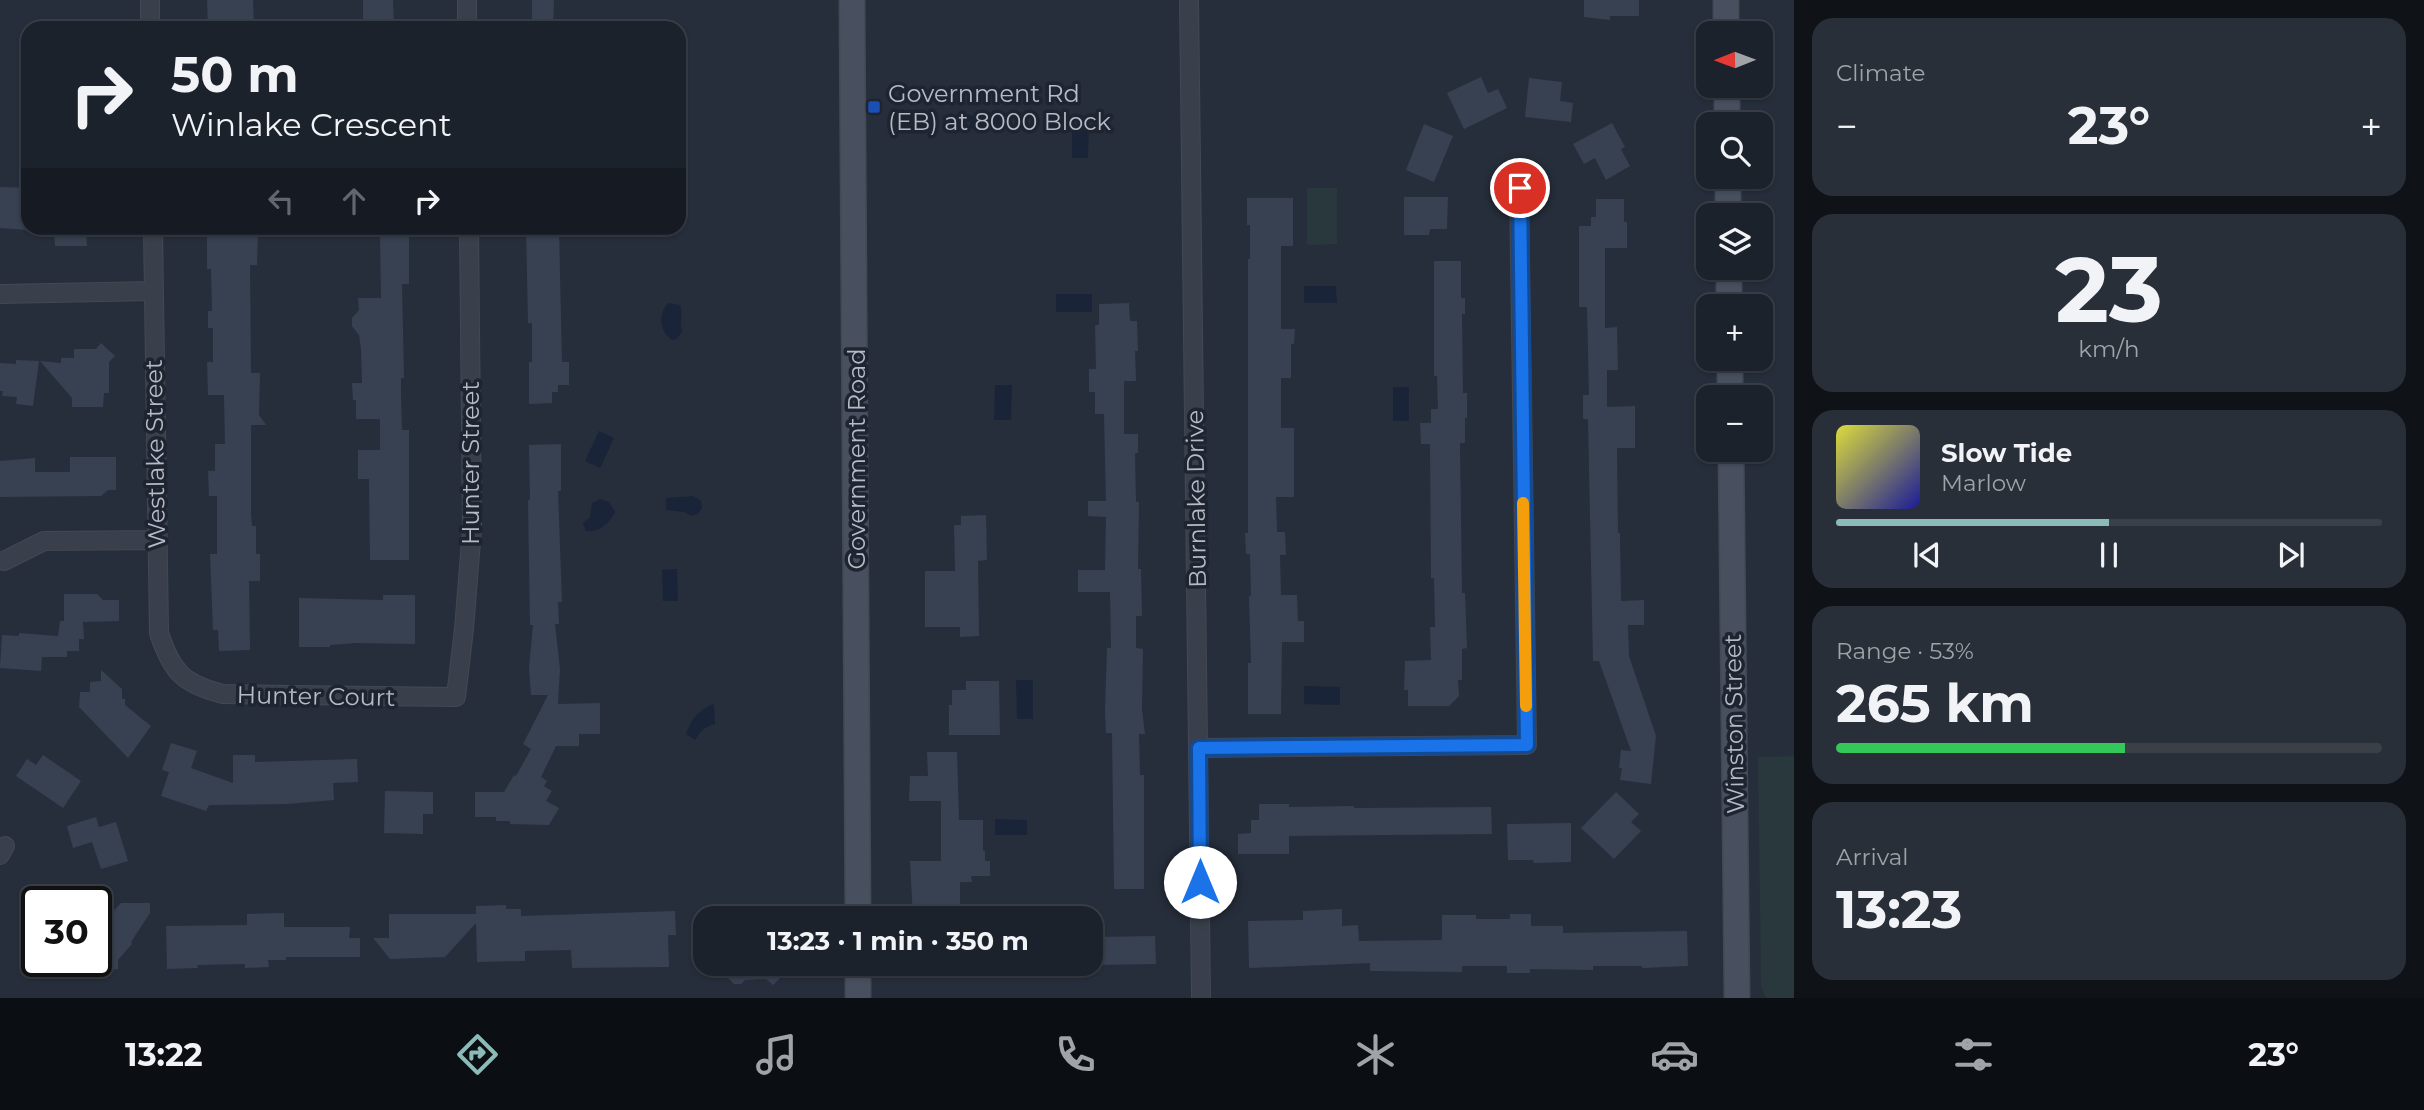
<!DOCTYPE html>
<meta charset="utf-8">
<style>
:root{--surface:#1c222c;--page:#292f38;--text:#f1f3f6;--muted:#a0a4a9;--line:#3a3f48;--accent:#8bbbb9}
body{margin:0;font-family:Montserrat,sans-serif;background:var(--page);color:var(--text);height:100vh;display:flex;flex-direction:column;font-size:26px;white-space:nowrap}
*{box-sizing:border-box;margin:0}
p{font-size:23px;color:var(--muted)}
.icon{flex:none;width:38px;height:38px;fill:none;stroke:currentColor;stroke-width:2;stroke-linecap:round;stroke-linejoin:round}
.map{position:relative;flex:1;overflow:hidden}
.panel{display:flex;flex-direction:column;gap:18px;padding:18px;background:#0f1318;width:630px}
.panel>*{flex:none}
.banner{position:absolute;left:21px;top:21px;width:665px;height:214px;border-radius:21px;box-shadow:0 2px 5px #0004,0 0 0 2px var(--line);background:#1c222c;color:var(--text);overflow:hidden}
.needle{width:46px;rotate:269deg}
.tools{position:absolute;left:1696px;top:21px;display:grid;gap:14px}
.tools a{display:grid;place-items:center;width:77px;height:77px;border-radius:14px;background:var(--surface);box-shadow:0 2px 5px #0004,0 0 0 2px var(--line);font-size:35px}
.speed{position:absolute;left:21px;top:886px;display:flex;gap:14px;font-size:35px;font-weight:700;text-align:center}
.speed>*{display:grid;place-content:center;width:91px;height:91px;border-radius:50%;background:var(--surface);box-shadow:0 2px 5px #0004,0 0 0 2px var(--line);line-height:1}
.speed .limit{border:4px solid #111;border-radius:10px;background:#fff;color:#111}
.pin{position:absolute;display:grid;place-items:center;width:60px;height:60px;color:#fff;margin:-30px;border:4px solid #fff;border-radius:50%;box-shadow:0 2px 7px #0007}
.me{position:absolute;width:77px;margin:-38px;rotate:0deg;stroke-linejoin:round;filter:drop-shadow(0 0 5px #0008)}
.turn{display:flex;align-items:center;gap:24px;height:147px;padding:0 35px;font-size:32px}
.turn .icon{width:91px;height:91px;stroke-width:2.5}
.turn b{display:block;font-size:49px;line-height:60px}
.lanes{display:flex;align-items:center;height:66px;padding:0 35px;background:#0003;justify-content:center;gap:35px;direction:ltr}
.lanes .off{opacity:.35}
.big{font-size:52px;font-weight:700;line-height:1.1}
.panel .tile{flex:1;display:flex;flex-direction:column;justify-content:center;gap:10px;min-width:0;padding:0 24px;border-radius:21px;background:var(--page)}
.panel .dial{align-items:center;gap:0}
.dial b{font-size:91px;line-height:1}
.song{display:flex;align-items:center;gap:21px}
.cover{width:84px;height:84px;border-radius:10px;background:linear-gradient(135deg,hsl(60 70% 55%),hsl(240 70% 35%))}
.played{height:7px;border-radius:4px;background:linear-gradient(90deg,var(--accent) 50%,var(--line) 50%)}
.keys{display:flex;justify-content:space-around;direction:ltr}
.heat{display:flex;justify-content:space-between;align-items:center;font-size:38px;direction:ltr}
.charge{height:10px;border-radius:5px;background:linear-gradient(90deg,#34c759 53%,var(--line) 0)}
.trip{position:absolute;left:693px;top:906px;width:410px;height:70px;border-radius:21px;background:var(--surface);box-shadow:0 2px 5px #0004,0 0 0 2px var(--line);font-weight:700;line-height:70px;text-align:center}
.menu{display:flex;height:112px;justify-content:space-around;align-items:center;background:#0b0e12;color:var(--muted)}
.menu .icon{width:49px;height:49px}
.menu .current{color:var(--accent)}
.menu b{font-size:32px;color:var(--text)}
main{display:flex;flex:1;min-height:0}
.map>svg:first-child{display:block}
.green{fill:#28383c}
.water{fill:#1a2438}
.building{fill:#384152}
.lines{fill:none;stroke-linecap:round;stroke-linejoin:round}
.street-casing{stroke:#424954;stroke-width:20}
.secondary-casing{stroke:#424954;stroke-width:27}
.street{stroke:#39404b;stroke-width:18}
.secondary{stroke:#484f5e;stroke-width:24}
.route-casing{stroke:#114b97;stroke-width:18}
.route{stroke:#1a73e8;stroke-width:12}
.slow{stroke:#f59e0b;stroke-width:12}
.transit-dot{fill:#1a4fb4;stroke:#1e2530;stroke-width:2.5}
.labels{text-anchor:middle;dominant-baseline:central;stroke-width:7;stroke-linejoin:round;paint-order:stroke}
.poi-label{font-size:24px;fill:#b5bbc7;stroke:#1e2530;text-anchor:start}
.street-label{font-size:24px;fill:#b5bbc7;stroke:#1e2530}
</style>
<main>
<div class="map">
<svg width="1794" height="998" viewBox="0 0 1794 998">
<rect width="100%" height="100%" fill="#262e3b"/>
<path class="green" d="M1307,188H1337V244L1307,245Z
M1794,756V998H1766L1761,986L1758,757Z"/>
<path class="water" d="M979,114L999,115L1000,128L990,130L970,128V116Z
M1072,125H1089L1088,158H1072Z
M1304,286H1336L1337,303H1304Z
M1056,294H1092V312H1056Z
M668,303L680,305C684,315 679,321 682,331L677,339L672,340C659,332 658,314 668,303Z
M995,385H1012L1011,420H994Z
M1393,387H1409V421H1393Z
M599,431L614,438L600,468L585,461Z
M693,496L701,501L702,508L698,514L692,516L684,512L666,510V498Z
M600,499L609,502L615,512C609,524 600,532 586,531L583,523L590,517L592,503Z
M677,569L678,601H663L662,570Z
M1016,680H1033V719H1017Z
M1304,686L1340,687V705L1304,704Z
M714,704L715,724C705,726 700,732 695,740L686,734C692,718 698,710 714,704Z
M995,819L1027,820V835H995Z"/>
<path class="building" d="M207,0H253L254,28H208Z
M363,0H393L394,28H363Z
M532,0H554L553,28H532Z
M1584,0H1639V16H1610V20L1584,17Z
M1481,77L1488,93L1498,89L1507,108L1464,129L1447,93Z
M1529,78L1562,82L1560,101L1573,103L1571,122L1525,117Z
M1612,123L1625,147L1621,149L1630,166L1606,180L1595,158L1584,164L1573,144Z
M1424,124L1453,136L1434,182L1406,170Z
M0,187L28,188V230L0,228Z
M1404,197H1448L1447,229H1430L1429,235H1404Z
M1247,198H1293V246H1281V329H1295L1294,344H1291V378H1281V428H1294V497H1276L1277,532H1285L1286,555H1280L1281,595H1297L1298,621H1304V642H1282L1281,714H1248V663H1251L1249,596H1251L1250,554H1246L1245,533H1248V259H1250V225H1247Z
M1596,199H1624V222H1627V248H1605V328L1617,327L1618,370H1607V407L1635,406V448H1617L1618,533H1620L1621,601L1644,600V625H1628L1629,656L1656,736L1651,784L1620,780L1622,768H1619L1621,750L1631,751L1599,661H1593L1588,419H1583V395H1589L1587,307H1579V226H1591V217H1596Z
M54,228H86L87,246H55Z
M217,228H258L257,265H250L251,373H260L259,415L266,425H251V514L252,526H256V554H260V581H249L250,650L219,651L218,630H213L210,554H217V496H209L208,471H215V444H225L224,395H208L207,362H213V328H208V311H212L211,269H207V234H217Z
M526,228H559L562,362H569V385H558V392H552V403L529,404V362H532V323H528Z
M380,236H409V284H402L404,378H401V396L402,430H409V560H370L369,479H358V450H380V419H356V400H353L352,383H362L361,349L359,335L352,326V318L359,310L358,298H381Z
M1434,261H1461V298H1465V314H1462L1463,393H1467V418H1465V443H1460L1462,593H1465L1467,648L1462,649V680H1458L1459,696L1449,706H1408V690H1404L1405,661L1431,660L1430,627H1435L1434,578H1431L1430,444H1421L1420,423H1431V409H1438L1437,376H1434Z
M1129,303L1130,321H1137L1138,351H1135L1136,381H1124V434H1138V453H1135L1136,502H1139L1138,569H1141L1142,616H1136V648L1143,649L1142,709L1145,734H1139L1140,775H1144V889H1114L1112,733H1106L1105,710L1107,648H1111L1110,592H1078V570H1105L1106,517L1088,516V501H1106L1104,414H1095V392H1089V369H1096L1095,325H1099V304Z
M101,343L115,356L109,362V393H104L103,407H72V398L40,361L61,363V358H74V349H96Z
M16,360L39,361L33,406L16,404L17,397L2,396L3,391H0V363L16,364Z
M561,444V491H558L562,602H558L559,624H555L560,669L558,704L600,703V734H579V746H556L541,777L547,781L544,786L552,791L546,801L559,808L549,825L510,824V821H496V817H475V792H504L514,775L516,776L531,749L523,744L548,695H531L529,668L533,625H530L528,500H530L529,445Z
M70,457H116V490H108L101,496L0,497V461L35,458V472H70Z
M986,515L987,560L978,561L979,636L960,637V627H925V571H955L954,525H961V516Z
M64,594H97L103,600H119V621L83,622L84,639H79V651H67V657H42L41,671L0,668L2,635L19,636V633L58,636L60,621H64Z
M383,595H415V644L356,643L330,645V647H299V598L383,600Z
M101,670L122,689V699H125V705L151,726L128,758L79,707L80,692H90V682L101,681Z
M966,681H999L1000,735H949V705H952V690H966Z
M171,743L197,751L191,768L233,783V755H255V762L357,759L358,782L333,783L334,800L287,804L209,805L206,811L161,796L169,772L162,770Z
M927,752H957L959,820H983V851H985V861H990V876H971L972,882H960V919H913L910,861H941V801H909L910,776H928Z
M43,755L81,781L63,808L16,776L27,759L36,765Z
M385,791L433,792V814H423V834L384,833Z
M1616,792L1639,814L1631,822L1641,831L1614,859L1581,828Z
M1259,804H1289V807L1354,806V808L1491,807L1492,834L1289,836V854H1238V834L1251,833V820H1259Z
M96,817L99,827L116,822L128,861L101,869L92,842L73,848L67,826Z
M1571,823V862L1534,863L1533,860H1508L1507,824Z
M121,903H150V913L131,942L132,944L118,960V969L106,970L101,965V924Z
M506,905V909H521V916L675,911L676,935H668L669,967L572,968L571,950L525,951V961L477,962L476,923L445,957L390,959L373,938H389V914H476V906Z
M1342,909V926L1358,925L1359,941L1442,940V915H1476V919H1510V914H1531V926H1563V933L1687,931L1688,966L1642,968V966H1593V970L1530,969V973H1507V966H1462V972L1370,971V963L1249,968L1248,921L1303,920V911Z
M284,913V927H350L349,938H360V957H286V960H268L269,967L245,968V964L197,965L198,968L167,969L166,926L247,925V914Z
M1155,936L1156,964L1095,965V937Z
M728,964H796V977L780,978L773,985L766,979L745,980L741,984H734L728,978Z"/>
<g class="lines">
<defs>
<path id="street" d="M150,0V28
M467,0V28
M1189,0L1201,998
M153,228L159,633C172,672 183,684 223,694L456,697L464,629L472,529L469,228
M0,294L154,291
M4,561L44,541L156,540
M1199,748L1527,745L1519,188
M0,855L5,846"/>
<path id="secondary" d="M852,0L858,919
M1726,0V33
M1727,86V124
M1728,177V215
M1729,268V306
M1730,359V397
M1731,450L1737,998
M858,964V998"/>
</defs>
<use href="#street" class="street-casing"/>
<use href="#secondary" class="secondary-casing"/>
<use href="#street" class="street"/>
<use href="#secondary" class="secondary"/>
</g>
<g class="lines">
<defs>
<path id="route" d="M1200,882L1199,748L1527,745L1520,188"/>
</defs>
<use href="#route" class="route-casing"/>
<use href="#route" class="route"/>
<path class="slow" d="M1523,503L1526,706"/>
</g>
<rect class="transit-dot" x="867" y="100" width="14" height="14" rx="3.5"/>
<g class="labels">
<g class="poi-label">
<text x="888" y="93">Government Rd<tspan x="888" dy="28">(EB) at 8000 Block</tspan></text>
</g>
<g class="street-label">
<text transform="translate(155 454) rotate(-91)">Westlake Street</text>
<text transform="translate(856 459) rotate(-90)">Government Road</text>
<text transform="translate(470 463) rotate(-90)">Hunter Street</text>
<text transform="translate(1196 499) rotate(-91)">Burnlake Drive</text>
<text transform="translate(316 696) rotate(1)">Hunter Court</text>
<text transform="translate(1734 724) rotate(-91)">Winston Street</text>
</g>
</g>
</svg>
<div class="tools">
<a><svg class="needle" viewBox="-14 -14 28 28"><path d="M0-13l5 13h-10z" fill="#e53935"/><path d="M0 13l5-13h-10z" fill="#a0a4a9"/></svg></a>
<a><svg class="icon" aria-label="search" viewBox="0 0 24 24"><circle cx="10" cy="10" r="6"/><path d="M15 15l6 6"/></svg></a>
<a><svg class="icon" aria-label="layers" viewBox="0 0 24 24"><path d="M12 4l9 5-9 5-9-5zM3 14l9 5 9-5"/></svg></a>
<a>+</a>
<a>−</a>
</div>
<div class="speed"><div class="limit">30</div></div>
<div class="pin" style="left:1520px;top:188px;background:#d93025"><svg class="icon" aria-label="arrive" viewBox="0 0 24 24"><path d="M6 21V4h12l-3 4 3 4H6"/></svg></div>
<svg class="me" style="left:1200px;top:882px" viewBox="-20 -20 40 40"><circle r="19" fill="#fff"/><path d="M0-13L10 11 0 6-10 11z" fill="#1a73e8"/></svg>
<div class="trip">13:23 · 1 min · 350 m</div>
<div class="banner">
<div class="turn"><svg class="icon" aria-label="right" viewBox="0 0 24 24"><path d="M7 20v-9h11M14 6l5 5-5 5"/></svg><div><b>50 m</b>Winlake Crescent</div></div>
<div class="lanes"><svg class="icon off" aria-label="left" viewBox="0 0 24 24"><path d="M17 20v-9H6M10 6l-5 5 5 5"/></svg><svg class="icon off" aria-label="ahead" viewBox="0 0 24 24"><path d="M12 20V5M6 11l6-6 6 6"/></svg><svg class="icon" aria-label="right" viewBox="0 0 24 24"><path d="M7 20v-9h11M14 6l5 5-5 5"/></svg></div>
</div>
</div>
<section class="panel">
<div class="tile"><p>Climate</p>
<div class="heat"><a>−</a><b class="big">23°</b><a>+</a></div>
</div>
<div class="tile dial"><b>23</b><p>km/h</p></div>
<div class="tile">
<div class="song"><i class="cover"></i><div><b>Slow Tide</b><p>Marlow</p></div></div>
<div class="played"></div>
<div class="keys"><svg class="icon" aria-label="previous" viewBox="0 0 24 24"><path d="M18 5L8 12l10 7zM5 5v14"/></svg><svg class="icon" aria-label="pause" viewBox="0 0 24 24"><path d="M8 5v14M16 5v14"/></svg><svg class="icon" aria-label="next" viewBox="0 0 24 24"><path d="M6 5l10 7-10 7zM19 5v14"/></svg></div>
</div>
<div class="tile"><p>Range · 53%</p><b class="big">265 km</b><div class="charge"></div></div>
<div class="tile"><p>Arrival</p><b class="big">13:23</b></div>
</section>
</main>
<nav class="menu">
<b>13:22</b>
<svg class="icon current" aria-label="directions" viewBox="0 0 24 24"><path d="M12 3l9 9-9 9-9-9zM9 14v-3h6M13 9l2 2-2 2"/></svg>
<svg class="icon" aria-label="music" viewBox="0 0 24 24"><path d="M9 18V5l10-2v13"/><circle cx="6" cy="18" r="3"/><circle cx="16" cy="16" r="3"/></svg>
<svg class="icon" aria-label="phone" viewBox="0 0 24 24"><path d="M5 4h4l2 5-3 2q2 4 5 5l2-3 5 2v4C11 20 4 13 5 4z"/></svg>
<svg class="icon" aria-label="climate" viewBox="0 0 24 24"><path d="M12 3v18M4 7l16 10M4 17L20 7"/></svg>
<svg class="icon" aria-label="car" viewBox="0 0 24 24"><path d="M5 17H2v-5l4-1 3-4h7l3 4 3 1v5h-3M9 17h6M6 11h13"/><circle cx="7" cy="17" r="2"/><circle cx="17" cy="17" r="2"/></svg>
<svg class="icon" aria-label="filters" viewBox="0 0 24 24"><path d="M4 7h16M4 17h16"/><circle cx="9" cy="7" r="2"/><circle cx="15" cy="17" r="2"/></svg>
<b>23°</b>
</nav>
